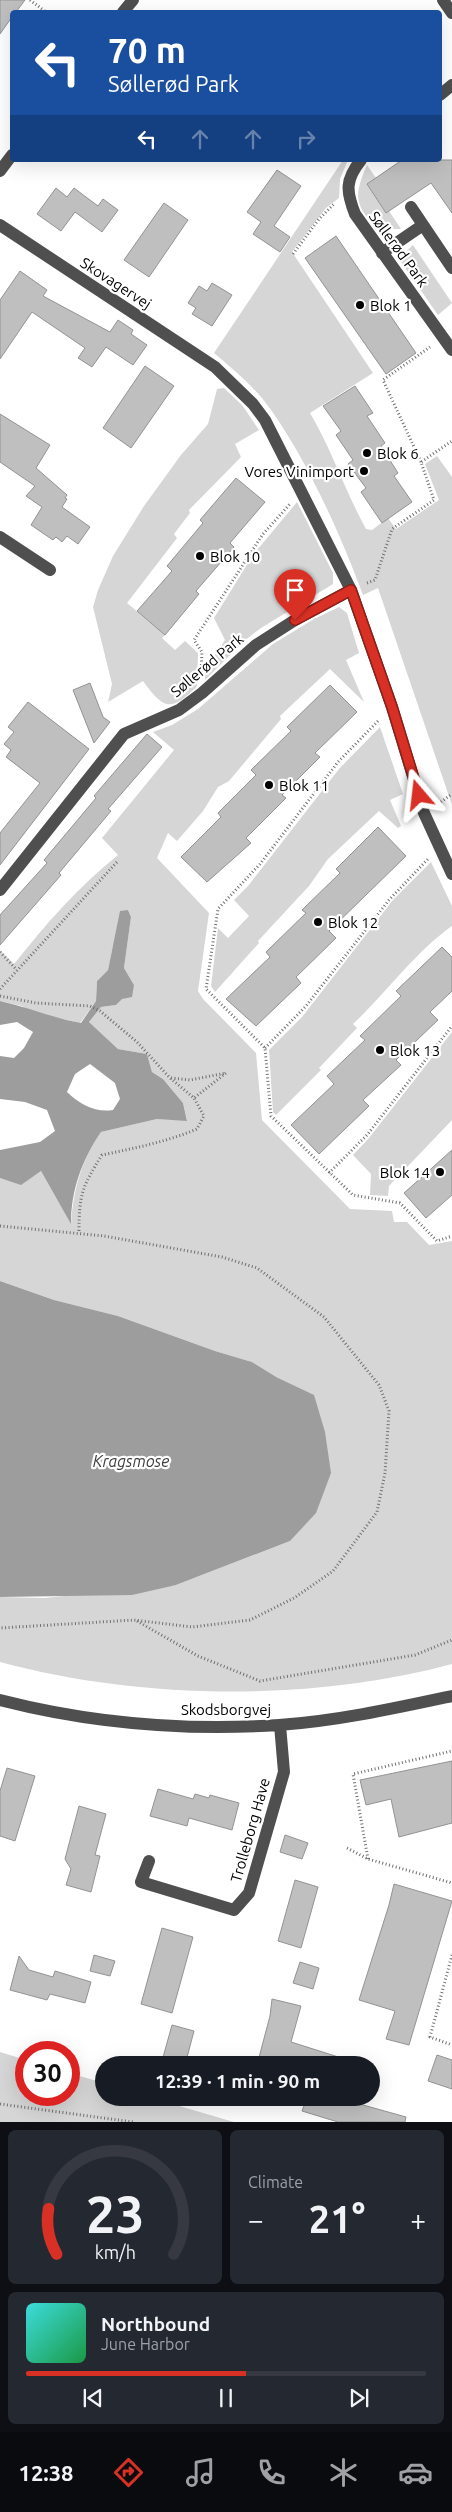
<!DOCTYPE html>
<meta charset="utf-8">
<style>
:root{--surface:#171b24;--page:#242831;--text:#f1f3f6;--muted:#9ea1a6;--line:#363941;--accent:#d93025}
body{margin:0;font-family:Ubuntu,sans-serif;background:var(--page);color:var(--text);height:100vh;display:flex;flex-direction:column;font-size:19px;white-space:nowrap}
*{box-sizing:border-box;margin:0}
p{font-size:16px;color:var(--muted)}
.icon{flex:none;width:28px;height:28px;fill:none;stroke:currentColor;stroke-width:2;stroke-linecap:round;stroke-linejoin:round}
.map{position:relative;height:2122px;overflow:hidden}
.drawer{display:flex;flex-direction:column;gap:8px;padding:8px;background:#0d0f14;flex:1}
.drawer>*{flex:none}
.banner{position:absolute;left:10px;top:10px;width:432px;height:152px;border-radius:5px;box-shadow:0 5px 20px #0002;background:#1a4fa0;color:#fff;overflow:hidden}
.speed{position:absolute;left:15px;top:2041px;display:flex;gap:10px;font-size:25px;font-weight:700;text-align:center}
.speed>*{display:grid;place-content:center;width:65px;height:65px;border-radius:50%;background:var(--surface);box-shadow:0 5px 20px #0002;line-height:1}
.speed .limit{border:8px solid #d22;background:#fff;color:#111}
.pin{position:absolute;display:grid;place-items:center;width:42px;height:42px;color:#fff;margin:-51px -21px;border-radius:50% 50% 50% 0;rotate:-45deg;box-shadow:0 0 5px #0007}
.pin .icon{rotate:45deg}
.me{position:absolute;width:55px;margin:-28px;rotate:343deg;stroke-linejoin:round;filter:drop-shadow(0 0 4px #0008)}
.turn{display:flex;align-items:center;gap:18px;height:105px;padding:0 15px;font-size:22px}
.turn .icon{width:65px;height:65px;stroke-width:2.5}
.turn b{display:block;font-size:35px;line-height:42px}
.lanes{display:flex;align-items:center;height:48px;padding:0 15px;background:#0003;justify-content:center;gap:25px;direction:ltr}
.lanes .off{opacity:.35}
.big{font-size:38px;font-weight:700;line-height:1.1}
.drawer .tile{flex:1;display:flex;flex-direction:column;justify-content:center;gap:8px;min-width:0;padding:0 18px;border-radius:8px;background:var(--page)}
.drawer .dial{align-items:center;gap:0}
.dial svg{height:130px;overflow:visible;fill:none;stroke:var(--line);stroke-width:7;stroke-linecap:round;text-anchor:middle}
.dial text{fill:var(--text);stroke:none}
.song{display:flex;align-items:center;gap:15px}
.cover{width:60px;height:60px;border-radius:8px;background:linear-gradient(135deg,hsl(180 70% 55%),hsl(140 70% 35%))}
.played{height:5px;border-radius:2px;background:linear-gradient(90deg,var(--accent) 55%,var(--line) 55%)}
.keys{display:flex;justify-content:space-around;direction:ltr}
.heat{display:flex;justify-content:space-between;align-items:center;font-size:28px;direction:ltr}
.drawer .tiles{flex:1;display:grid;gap:8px;grid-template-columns:1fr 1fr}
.tile:last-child{grid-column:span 2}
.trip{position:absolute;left:95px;top:2056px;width:285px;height:50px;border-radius:25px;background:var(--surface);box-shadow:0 5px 20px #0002;font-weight:700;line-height:50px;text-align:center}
.menu{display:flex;height:80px;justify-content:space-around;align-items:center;background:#090b0e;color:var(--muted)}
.menu .icon{width:35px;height:35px}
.menu .current{color:var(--accent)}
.menu b{font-size:22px;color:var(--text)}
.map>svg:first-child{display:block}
.green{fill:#d6d6d6}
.water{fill:#9d9d9d;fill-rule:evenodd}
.building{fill:#bfbfbf;stroke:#939393}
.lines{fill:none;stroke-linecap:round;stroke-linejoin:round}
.path{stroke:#717171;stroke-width:3;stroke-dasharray:1 2.5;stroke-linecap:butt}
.minor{stroke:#4f4f4f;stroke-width:12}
.route-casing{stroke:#8d1f18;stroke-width:12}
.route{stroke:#d93025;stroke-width:9}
.poi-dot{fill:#000;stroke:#fff;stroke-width:2}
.labels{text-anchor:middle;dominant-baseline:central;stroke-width:4.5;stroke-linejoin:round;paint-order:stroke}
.street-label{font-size:15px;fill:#000;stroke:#fff}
.poi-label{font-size:15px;fill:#000;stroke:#fff;text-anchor:start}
.water-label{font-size:16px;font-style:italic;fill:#3e3e3e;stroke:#fff}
</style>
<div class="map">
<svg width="452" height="2122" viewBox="0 0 452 2122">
<rect width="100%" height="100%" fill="#fff"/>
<path class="green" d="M343,160H348L340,179L339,198L326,208L292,252L373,373L310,413C332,450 345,491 366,529L372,530L388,518L396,529L439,500L425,464L437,456L452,477V805L378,588L363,595C340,533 303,450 262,398C248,382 231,367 214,353Z
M367,165L376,178L367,184L386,213L389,211L401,229C381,230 360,219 358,196C358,186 363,174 367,165Z
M413,245L452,303L438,315L401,262V256Z
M224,388L242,405L259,430L235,444L241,457L189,510L190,513L174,534L177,538L127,603L165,635L162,638L175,650L185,641L198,653L197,686C170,714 163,708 143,681L108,702L112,684L93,607L98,590L113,556L144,506L181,455L208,424L217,389Z
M297,502L333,573V584L261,628L244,641L205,680V670L225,640L214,618L253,555Z
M339,607L347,613L359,653L346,660L364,702L330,669L280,716L281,719L229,781L218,787L203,811L177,841L168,833L157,858L209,913L198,991L203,999L256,1053L262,1120L350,1209L392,1211L394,1222H407L429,1245L452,1241V1664C312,1702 140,1700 0,1662V1597L44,1598L176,1585L290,1541L278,1378L252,1362L215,1351L118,1316L54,1300L0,1281V1178L21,1184L41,1171L71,1223C74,1187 81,1162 101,1132L157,1119L187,1120L183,1103L163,1079L152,1072L147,1054L118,1049L89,1022L101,1007L116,1005L134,985L124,968L131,917L128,910L113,946L108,970L97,981L96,1001L80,1023L31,1012L22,1006L0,1001V950L14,964C46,924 78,887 118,855L102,838L174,750L153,732L172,725L198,709L273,644L314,619Z
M380,727L403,794L390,800L401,826L398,828L379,811L328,859L309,886L258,941L259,943L215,992L211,986L218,928L228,938L249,916L234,900L248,886L339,769Z
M431,862L452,906V926C414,953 387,992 353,1024L357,1028L319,1068L321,1070L276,1115L273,1112L269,1050L302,1017L393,900Z
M452,1032V1120L389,1186L388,1196L370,1195L371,1174L353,1155L369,1138Z
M0,2052L26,2060V2095H69V2073L104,2083V2098H152L234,2122H0Z"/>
<path class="water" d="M128,910L131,917L124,968L134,985L132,997L122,999L116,1005L101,1007L89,1022L118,1049L147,1054L152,1072L163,1079L183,1103L187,1121L157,1119L101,1132C82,1160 71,1190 71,1224L41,1171L21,1185L0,1178V1150L40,1142L55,1131L47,1110L25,1102L0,1099V1056L14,1058L24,1048L33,1032L17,1022L0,1025V1001C27,1007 53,1018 81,1023L96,1001L97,981L108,970L120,911ZM90,1064L115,1083L120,1099L113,1110C96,1113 79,1104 67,1092L75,1074Z
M0,1281L54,1300L118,1316L215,1351L252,1362L278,1378L314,1395L325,1432L331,1473L316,1513L290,1541L176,1585L132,1595L0,1597Z"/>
<path class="building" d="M0,0H25L16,12H12V17L0,34Z
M402,160H452V213L431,183L386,213L367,184Z
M277,170L301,186L274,226L290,237L280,252L253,234L261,222L247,212Z
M56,188L67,197L74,188L98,206L103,199L118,210L102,232L75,212L61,231L37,214Z
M164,203L188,220L149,277L124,260Z
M336,236L416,353L386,374L305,258Z
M20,271L47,290L43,296L110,332L118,320L133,330L131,334L147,345L133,365L106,347L92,367L78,358L85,348L32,312L0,359V300Z
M212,283L232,295L212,326L192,314L196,308L188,303L199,286L207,291Z
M145,366L174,386L131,448L103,428Z
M355,386L373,413L367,416L385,443L381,446L398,473L394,476L412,502L382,523L361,492L366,488L348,464L353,460L336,435L341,431L323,406Z
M0,414L50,445L36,468L67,495L65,498L67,499L62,507L90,527L78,544L67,536L62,542L56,537L53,540L31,525L42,507L26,496L35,486L0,462Z
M236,478L265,502L230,543L234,547L196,591L199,594L165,635L137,611L172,571L167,566L203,523L200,520Z
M90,683L103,717L110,722L94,743L73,690Z
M330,685L357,712L315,753L320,757L282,795L286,798L246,838L251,843L207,882L181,857L221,817L218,813L256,775L251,770L291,731L287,727Z
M28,702L89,749L0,865V833L40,783L6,757L11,750L4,744L14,732L8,727Z
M147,734L162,747L108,809L111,811L59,873L61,875L0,945V915L47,863L44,860L96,798L94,796Z
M378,827L406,856L329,931L336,938L296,977L301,983L256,1026L226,999L270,957L266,952L306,913L302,910L340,873L336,869Z
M442,947L452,957V991L430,1012L438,1020L396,1060L401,1065L363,1100L369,1106L319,1154L291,1125L334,1084L327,1076L365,1040L360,1036L401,996L396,991Z
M452,1150V1195L426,1218L404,1193Z
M452,1761V1823L399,1837L391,1799L366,1805L360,1780Z
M7,1768L35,1776L15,1841L0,1836V1791Z
M158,1789L193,1799L195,1794L209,1798L210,1795L239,1803L232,1830L189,1818L187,1826L150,1816Z
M79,1806L106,1814L95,1855L100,1856L91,1892L66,1885L71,1869L65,1859Z
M285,1835L308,1843L302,1859L280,1852Z
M295,1880L318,1887L301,1948L278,1941Z
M394,1884L452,1901L409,2045L386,2039L395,2011L359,2000L389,1905Z
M162,1928L193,1937L172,2013L141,2004Z
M94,1955L115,1961L110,1976L90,1971Z
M19,1956L29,1970L53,1977L55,1971L91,1982L85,2003L50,1994L47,2000L10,1990Z
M300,1962L319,1968L313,1989L293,1983Z
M272,1999L301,2006L291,2042L351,2061L350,2065H257L270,2016Z
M172,2025L194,2031L185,2065L162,2061Z
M437,2055L452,2060V2089L428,2081Z
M307,2098H338L406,2117L405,2122H338L302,2111Z"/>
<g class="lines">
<path class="path" d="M30,0L46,12
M293,254L319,219L334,204
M421,462L383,380L430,347
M367,583L375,580L392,529L434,500L421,462L452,441
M201,672L202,652L194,640L263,534L290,504
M378,721L338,762L260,864L218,909L206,989L265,1048L271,1116L353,1195L400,1203L437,1241L452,1236
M438,804L452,794
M0,952L16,969
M0,989L117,862
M0,996L36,1003L90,1006L100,1011L137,1042L170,1078L194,1098L204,1116L197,1129C166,1142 135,1148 102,1155C82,1187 79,1194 79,1233
M265,1048L306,1006L389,900L428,859
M171,1078L190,1080L226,1073L194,1098
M329,1173L367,1135L452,1026
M0,1226L104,1236L222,1257L257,1268L324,1317L379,1385L389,1411L385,1473L377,1512L333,1571L294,1598L250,1620L192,1627L134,1620L0,1628
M137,1621L198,1656L260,1681L415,1655L452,1640
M347,1848L368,1859L452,1883
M368,1859L353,1774L452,1751
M452,1955L430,2037L452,2045
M0,2104L133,2122"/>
<path class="minor" d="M443,0L452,13
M123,12L133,0
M440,95L452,85
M361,160C345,180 346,191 355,214L452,350
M0,171L12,155
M411,207L452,268
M0,225L215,367L253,404L265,420L351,590L392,707L424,813L452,874
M382,253L423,225
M0,537L50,570
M0,890L124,734L179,710L202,693L256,645L295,620L351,590
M0,1700C90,1723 187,1731 279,1725C337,1721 396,1708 452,1696
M149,1861L141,1882L234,1910L249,1893L284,1772L280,1725"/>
</g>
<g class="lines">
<defs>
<path id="route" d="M295,620L351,590L392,707L419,795"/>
</defs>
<use href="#route" class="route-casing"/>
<use href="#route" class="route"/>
</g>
<g class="poi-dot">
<circle cx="360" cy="305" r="5"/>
<circle cx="367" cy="453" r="5"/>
<circle cx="364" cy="471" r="5"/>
<circle cx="200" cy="556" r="5"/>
<circle cx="269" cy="785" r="5"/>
<circle cx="318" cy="922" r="5"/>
<circle cx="380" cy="1050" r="5"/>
<circle cx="440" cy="1172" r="5"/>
</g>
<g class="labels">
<g class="street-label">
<text transform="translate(399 249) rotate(54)">Søllerød Park</text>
<text transform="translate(116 283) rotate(33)">Skovagervej</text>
<text transform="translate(207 665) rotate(-40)">Søllerød Park</text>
<text x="226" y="1709">Skodsborgvej</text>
<text transform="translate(250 1830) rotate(-74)">Trolleborg Have</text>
</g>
<g class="poi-label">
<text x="370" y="305">Blok 1</text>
<text x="377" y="453">Blok 6</text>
<text x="354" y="471" text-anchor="end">Vores Vinimport</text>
<text x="210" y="556">Blok 10</text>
<text x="279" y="785">Blok 11</text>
<text x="328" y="922">Blok 12</text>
<text x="390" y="1050">Blok 13</text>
<text x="430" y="1172" text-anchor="end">Blok 14</text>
</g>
<g class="water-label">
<text x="131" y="1461">Kragsmose</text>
</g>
</g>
</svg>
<div class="speed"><div class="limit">30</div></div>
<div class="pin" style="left:295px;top:620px;background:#d93025"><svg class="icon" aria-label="arrive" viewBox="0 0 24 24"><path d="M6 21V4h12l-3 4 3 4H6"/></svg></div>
<svg class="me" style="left:419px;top:795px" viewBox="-20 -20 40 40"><path d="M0-17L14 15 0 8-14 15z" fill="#d93025" stroke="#fff" stroke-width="4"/></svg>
<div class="trip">12:39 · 1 min · 90 m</div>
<div class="banner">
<div class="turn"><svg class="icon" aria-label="left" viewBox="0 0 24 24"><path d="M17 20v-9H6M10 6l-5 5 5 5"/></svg><div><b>70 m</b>Søllerød Park</div></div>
<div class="lanes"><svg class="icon" aria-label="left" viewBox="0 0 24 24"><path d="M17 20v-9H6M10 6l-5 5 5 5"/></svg><svg class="icon off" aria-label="ahead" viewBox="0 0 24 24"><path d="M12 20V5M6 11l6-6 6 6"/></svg><svg class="icon off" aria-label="ahead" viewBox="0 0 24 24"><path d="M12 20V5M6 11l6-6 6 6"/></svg><svg class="icon off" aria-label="right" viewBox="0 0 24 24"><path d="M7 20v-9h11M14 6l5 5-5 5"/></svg></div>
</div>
</div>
<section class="drawer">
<div class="tiles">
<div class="tile dial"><svg viewBox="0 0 100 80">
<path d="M14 69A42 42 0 1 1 86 69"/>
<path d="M14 69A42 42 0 0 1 9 41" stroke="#d93025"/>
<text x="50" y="56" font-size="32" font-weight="700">23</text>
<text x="50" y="72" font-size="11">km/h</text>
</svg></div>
<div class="tile"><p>Climate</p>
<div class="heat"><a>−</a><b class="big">21°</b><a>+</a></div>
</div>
<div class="tile">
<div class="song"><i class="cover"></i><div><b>Northbound</b><p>June Harbor</p></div></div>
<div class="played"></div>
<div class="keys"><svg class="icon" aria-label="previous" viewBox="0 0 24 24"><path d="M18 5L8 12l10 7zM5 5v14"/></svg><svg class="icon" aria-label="pause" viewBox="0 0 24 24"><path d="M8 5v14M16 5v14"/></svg><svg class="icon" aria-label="next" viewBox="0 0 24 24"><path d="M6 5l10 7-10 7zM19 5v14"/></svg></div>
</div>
</div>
</section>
<nav class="menu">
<b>12:38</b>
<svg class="icon current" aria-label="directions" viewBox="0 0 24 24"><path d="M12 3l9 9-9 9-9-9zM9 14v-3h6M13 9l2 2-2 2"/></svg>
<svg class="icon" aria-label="music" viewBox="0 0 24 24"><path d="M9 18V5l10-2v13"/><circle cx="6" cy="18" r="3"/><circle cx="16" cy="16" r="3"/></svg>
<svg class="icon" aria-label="phone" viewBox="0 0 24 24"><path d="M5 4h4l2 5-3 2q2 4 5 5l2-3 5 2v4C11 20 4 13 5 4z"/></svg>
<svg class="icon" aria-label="climate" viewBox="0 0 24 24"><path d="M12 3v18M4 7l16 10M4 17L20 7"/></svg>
<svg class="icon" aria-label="car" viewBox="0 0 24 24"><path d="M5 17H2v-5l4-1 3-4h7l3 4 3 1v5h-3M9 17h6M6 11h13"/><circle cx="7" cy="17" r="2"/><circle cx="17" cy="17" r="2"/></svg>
</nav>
